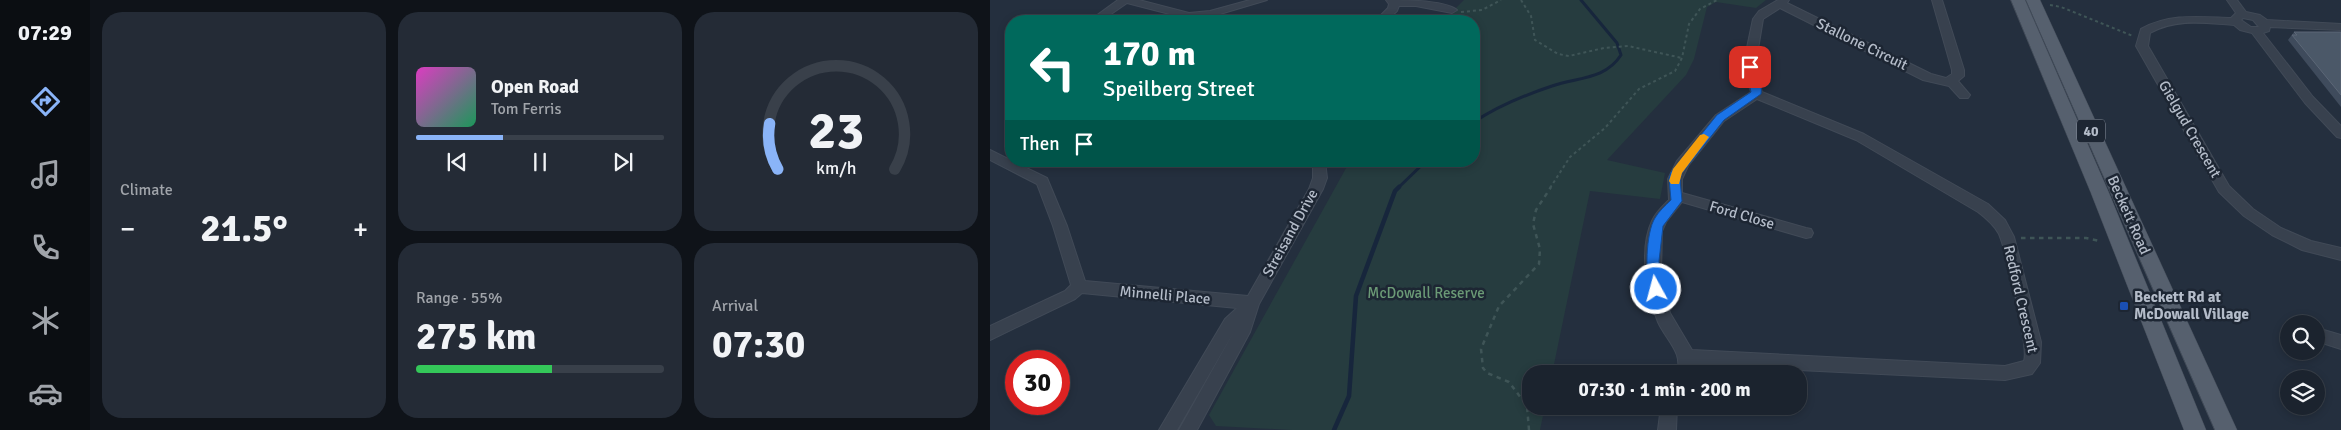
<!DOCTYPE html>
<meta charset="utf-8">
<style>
:root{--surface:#1b232e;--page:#242b36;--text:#f1f3f6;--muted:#a0a4aa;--line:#39404a;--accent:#8ab4f8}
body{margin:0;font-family:Signika,sans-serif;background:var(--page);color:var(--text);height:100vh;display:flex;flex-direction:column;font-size:19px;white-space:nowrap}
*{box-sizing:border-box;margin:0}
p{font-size:16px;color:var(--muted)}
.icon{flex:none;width:28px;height:28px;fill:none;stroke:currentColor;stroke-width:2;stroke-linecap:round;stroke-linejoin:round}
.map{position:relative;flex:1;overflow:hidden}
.details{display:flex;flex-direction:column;gap:12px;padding:12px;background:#0f1319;width:900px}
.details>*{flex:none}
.hud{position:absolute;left:15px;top:15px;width:475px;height:152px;border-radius:20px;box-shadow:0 2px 8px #0003,0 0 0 1px var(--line);background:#00695c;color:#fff;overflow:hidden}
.controls{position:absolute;left:1290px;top:315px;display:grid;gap:10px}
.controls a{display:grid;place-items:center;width:45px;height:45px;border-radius:50%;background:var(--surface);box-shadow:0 2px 8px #0003,0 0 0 1px var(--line);font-size:25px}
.speed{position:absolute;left:15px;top:350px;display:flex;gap:10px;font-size:25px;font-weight:700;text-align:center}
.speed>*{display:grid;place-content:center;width:65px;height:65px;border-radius:50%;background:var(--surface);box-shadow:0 2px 8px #0003,0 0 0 1px var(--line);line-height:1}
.speed .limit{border:8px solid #d22;background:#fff;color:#111}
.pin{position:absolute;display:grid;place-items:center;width:42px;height:42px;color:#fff;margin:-21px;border-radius:10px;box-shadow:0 2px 8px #0006}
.me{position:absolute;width:55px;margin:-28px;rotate:353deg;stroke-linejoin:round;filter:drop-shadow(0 0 4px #0008)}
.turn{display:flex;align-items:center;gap:18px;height:105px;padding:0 15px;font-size:22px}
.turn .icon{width:65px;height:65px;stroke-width:2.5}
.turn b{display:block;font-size:35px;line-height:42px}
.then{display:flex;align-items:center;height:48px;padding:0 15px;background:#0003;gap:10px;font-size:19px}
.big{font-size:38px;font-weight:800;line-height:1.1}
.details .card{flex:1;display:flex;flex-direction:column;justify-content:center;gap:8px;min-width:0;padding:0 18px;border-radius:20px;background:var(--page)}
.details .dial{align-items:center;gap:0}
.dial svg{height:130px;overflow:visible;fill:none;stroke:var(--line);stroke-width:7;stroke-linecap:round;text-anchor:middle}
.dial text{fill:var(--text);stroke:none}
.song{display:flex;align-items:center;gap:15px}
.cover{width:60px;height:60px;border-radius:8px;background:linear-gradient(135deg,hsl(310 70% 55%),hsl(150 70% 35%))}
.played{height:5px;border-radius:2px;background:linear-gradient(90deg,var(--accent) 35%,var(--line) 35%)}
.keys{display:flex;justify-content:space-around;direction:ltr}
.heat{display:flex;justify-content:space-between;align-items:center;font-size:28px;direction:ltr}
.charge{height:8px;border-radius:4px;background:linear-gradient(90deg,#34c759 55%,var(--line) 0)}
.details .tiles{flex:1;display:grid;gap:12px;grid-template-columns:repeat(3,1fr)}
.card:first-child{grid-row:span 2}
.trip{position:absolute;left:532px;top:365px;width:285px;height:50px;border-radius:20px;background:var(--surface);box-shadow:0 2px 8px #0003,0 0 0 1px var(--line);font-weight:800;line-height:50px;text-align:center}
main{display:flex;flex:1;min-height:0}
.menu{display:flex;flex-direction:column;width:90px;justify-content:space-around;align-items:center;background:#0b0e12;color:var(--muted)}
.menu .icon{width:35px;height:35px}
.menu .on{color:var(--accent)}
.menu b{font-size:22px;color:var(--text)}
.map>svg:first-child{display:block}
.green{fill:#263c3f}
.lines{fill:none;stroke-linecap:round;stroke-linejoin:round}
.stream-far1{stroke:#17263c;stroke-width:3}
.stream{stroke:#17263c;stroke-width:4.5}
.minor-casing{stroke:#414a57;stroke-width:2}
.major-casing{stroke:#414a57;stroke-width:1}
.path-far1{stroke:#3f5557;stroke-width:2;stroke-dasharray:3 3;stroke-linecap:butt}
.path{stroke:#3f5557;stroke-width:2.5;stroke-dasharray:4.5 4.5;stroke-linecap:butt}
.minor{fill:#38414e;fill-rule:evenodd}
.major{fill:#56606e;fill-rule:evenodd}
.wall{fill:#3f4b5c}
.building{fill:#4b5868;stroke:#5c6777}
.route{fill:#1a73e8;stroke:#114b97}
.slow{fill:#f59e0b}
.transit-dot{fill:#1a4fb4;stroke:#1d2633;stroke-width:2}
.labels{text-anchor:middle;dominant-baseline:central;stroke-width:5;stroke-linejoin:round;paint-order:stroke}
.shield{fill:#1d2633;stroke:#878f9c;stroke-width:1}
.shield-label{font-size:14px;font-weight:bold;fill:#b4bcc9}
.street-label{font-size:15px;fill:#b4bcc9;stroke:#1d2633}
.park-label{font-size:15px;fill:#6b9a76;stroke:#1d2633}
.poi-label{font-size:15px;font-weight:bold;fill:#b4bcc9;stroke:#1d2633;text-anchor:start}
</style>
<main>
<nav class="menu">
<b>07:29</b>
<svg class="icon on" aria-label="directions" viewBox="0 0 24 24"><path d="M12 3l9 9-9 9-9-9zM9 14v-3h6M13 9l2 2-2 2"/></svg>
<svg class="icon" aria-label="music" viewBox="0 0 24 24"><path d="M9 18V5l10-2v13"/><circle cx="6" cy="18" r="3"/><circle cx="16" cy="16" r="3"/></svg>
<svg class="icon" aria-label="phone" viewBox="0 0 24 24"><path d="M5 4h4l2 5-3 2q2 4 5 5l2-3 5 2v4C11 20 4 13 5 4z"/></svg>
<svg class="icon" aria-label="climate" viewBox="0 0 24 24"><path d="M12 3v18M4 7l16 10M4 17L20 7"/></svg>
<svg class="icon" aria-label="car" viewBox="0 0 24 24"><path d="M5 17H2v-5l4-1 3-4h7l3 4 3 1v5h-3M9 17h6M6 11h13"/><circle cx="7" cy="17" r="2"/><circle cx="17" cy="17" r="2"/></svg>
</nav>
<section class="details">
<div class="tiles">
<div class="card"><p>Climate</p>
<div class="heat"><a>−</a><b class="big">21.5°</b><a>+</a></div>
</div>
<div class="card">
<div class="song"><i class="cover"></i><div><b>Open Road</b><p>Tom Ferris</p></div></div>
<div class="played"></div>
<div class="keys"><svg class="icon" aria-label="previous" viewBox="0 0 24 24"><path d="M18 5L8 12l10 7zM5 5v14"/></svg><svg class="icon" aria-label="pause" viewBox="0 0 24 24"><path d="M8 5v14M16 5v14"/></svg><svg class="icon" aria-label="next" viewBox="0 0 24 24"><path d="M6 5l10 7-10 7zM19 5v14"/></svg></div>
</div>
<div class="card dial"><svg viewBox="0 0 100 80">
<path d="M14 69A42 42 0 1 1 86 69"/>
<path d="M14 69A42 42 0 0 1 9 41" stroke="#8ab4f8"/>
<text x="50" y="56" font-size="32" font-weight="700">23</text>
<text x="50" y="72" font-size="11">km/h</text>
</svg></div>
<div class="card"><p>Range · 55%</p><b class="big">275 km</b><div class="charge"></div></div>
<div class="card"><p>Arrival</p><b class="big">07:30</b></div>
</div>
</section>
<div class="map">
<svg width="1351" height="430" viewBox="0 0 1351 430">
<rect width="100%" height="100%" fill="#242f3e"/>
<path class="green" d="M474,0H776L766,8L726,2L717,7L704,59L696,75L617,160L675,173L670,199L600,191L562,374H541V406H555L550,430H302L226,426L219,415L360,161H484V21H453Z"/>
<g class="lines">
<path class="stream-far1" d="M484,122C508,106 535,95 562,86C587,77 615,80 631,55L627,43L591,0
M408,188L436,161"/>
<path class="stream" d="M344,430L359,396L366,296L405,191L409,187"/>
<defs>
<path id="minor" d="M128,0H149L199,13L220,11L260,0H277L220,17L199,19L137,3L111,21H99Z
M396,0C413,0 455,0 467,10L462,13L426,6H409L407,11L396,21H385L398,8L399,4Z
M788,0H799L797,3L941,74L956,78L962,74V70L942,0H952L974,70V76L968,81L980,95L978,98H970L959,86L933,80L790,8L773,19L765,67L772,92L874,134L998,204L1015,220L1024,237L1051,342L1050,363L1042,374L1015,380L705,365L702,374H686C695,354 676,340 668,322C656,294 649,249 662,221C666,212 673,206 679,200L678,179L687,161L726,115L761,92L753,67L763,19L769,11ZM767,99L866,140L988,212C996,218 1004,225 1009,234C1016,251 1039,347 1034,361L1015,366L702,350L680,313L671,272L672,231L676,222L692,202L816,238L821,237L823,233L821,229L816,228L692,193V179L698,166L734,121Z
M1237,0H1247L1256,12L1270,15L1277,20L1351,24V30L1280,27L1279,31L1273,33L1323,97L1351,126V138L1347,137L1315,103L1262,33L1250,30L1244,25C1215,23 1186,18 1160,33L1158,46L1239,186L1263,209L1291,228L1321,241L1351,248V260L1312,250L1282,235L1254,216L1229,192L1146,46L1151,29C1180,13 1209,17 1241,18L1246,13ZM1253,18L1263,20L1269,27H1261L1251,20Z
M0,150L57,178L77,226L95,281L258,296L319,189L323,178V161H335L337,178L333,189L269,304L260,332L207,430H189L246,328L187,430H169L235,319L247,308L92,293L85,299L0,340V326L75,291L81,285L63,226L47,184L0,160Z
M1327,328L1351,335V349L1326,341Z
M671,406H687L686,430H668Z"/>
<path id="major" d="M1021,0H1035L1119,193L1216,430H1194L1101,193Z
M1036,0H1050L1247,430H1225Z"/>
</defs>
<use href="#minor" class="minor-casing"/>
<use href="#major" class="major-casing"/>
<path class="path-far1" d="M531,0L541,16L545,40L568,54L579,56L614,48L638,46L692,58
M1060,5L1071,7L1143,36
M471,12L492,10L511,0
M560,188L580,157L615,128L649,89L685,71L692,58L699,24L710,9L727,0"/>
<path class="path" d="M1031,238H1096L1110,241
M539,430L537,406L519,382L497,373L493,368L491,349L509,306L549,264L550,249L543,224L546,210L561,187"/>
<use href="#minor" class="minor"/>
<use href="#major" class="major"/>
</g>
<path class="wall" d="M1304,32H1351V107L1298,40Z"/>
<path class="building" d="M1304,32H1351V95L1302,35H1307Z"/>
<path class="route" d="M760,64C767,67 773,86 771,94L734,120L692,173L690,179L692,201L673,226L669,261L672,289L671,292H662C654,277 656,232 665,218C669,211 675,206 681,200L679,179L681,172L727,115L761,92L755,67Z"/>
<path class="slow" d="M714,134L719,137L692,173L689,184H681L679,181L683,169L710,135Z"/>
<rect class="transit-dot" x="1129" y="301" width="10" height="10" rx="2.5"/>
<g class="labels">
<rect class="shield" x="1087" y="119.5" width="28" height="23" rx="4"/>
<g class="shield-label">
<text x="1101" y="131">40</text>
</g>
<g class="street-label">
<text transform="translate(872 44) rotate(26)">Stallone Circuit</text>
<text transform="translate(1200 129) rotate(60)">Gielgud Crescent</text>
<text transform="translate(752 215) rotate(16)">Ford Close</text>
<text transform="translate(1139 215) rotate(66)">Beckett Road</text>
<text transform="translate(300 233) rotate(-61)">Streisand Drive</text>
<text transform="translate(175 295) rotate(5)">Minnelli Place</text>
<text transform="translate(1031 299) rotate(77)">Redford Crescent</text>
</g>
<g class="park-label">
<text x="436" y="293">McDowall Reserve</text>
</g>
<g class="poi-label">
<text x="1144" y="297">Beckett Rd at<tspan x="1144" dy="17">McDowall Village</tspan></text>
</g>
</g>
</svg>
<div class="controls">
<a><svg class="icon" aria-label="search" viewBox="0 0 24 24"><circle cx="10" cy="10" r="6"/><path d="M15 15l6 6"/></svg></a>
<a><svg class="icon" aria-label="layers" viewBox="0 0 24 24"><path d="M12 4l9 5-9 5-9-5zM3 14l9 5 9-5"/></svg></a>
</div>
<div class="speed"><div class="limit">30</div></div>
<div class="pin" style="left:760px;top:67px;background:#d93025"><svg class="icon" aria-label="arrive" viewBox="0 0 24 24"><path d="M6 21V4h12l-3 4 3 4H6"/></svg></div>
<svg class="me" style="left:666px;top:289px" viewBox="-20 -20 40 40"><circle r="17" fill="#1a73e8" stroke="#fff" stroke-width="3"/><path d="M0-11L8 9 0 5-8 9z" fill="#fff"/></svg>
<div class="trip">07:30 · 1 min · 200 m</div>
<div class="hud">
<div class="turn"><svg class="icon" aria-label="left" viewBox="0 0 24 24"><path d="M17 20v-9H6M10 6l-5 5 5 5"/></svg><div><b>170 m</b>Speilberg Street</div></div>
<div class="then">Then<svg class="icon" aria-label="arrive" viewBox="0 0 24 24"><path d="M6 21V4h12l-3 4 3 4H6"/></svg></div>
</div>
</div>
</main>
